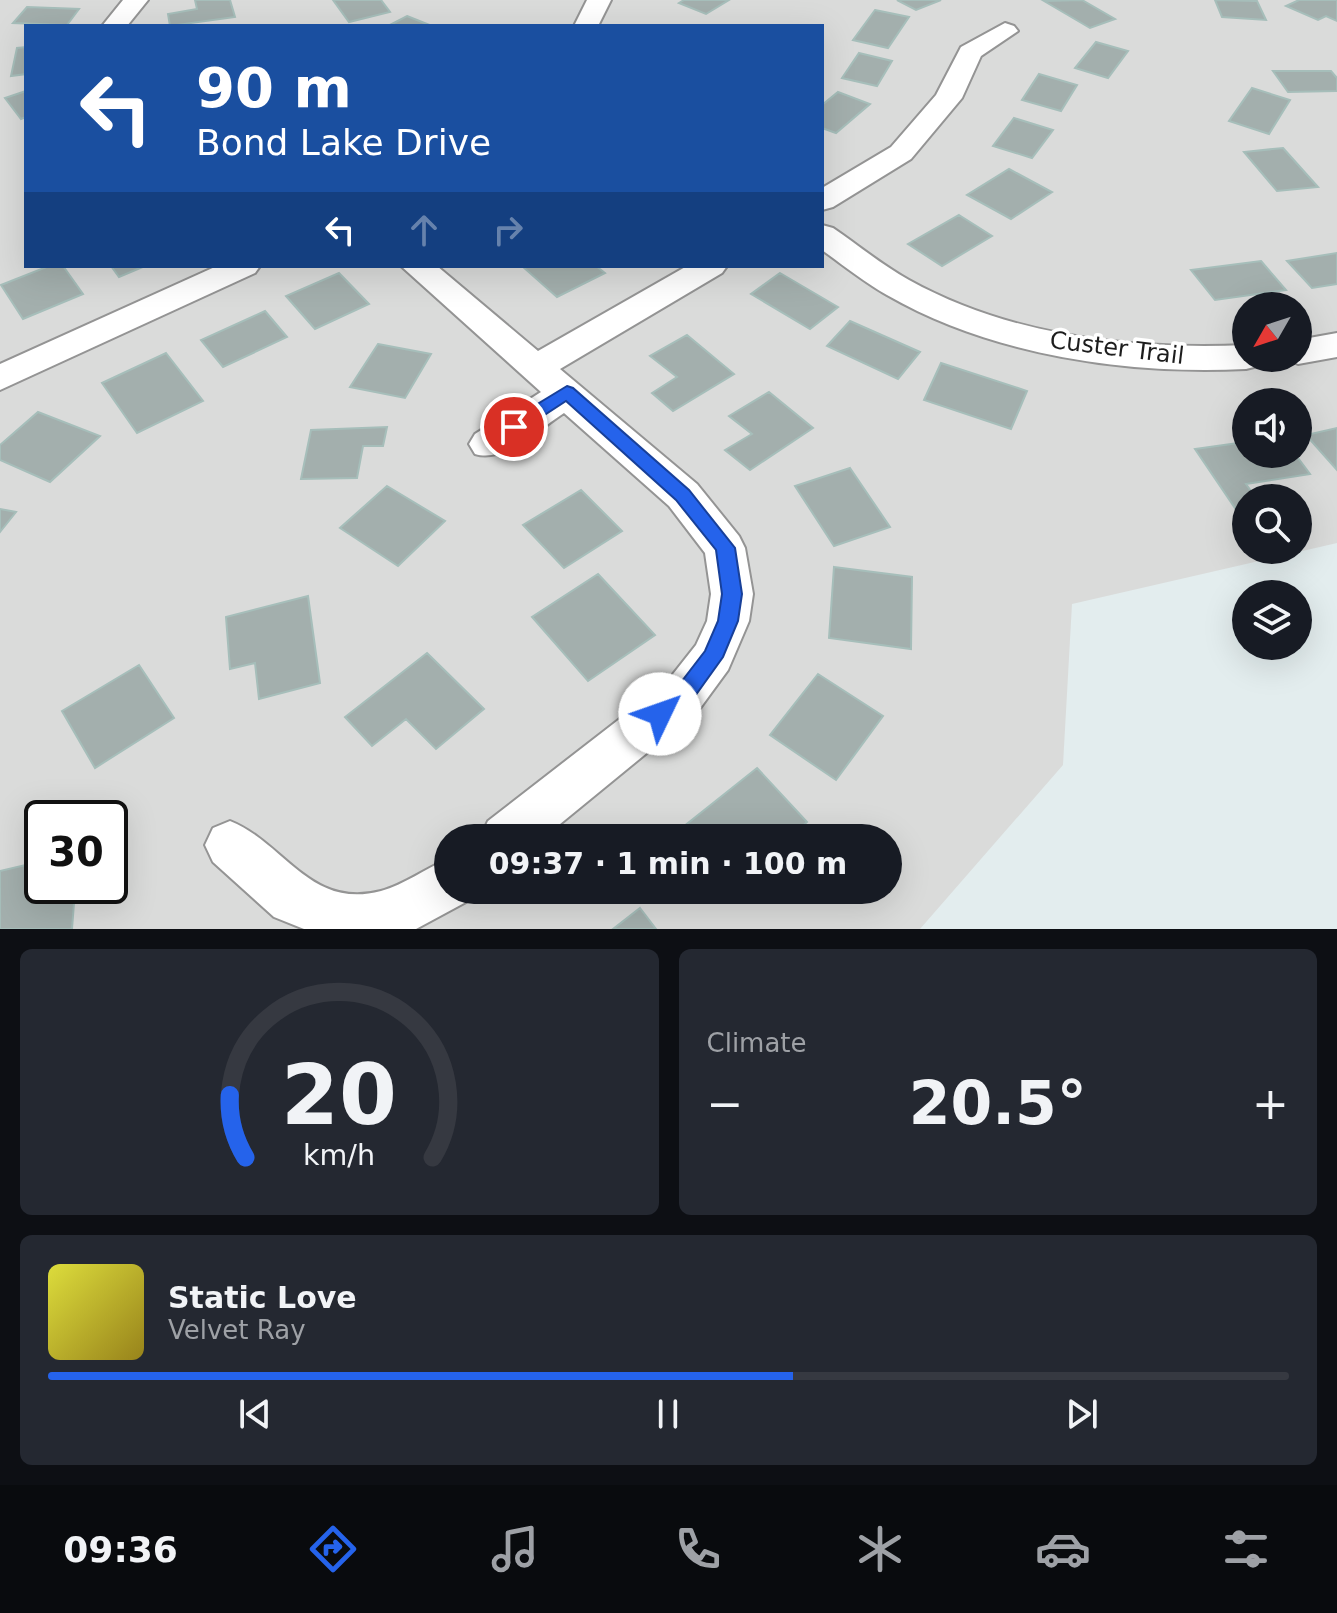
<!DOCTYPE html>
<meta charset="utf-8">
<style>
:root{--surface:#171b24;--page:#242831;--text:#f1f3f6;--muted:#9ea1a6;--line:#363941;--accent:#2563eb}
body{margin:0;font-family:"DejaVu Sans",sans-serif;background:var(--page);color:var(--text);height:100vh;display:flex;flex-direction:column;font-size:30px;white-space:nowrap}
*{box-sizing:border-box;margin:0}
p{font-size:26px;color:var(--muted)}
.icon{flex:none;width:44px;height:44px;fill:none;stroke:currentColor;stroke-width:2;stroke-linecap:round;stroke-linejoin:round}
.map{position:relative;height:929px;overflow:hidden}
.panel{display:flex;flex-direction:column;gap:20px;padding:20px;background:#0d0f14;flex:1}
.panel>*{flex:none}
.hud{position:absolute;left:24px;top:24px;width:800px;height:244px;border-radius:0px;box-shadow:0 8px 32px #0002;background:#1a4fa0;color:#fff;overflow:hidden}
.needle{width:52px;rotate:231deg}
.tools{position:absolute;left:1232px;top:292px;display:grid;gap:16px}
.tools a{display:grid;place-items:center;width:80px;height:80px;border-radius:50%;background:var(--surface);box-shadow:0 8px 32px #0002;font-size:40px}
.speed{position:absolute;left:24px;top:800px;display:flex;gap:16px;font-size:40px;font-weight:700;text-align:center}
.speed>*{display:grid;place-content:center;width:104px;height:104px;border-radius:50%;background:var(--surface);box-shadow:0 8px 32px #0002;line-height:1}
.speed .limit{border:4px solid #111;border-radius:12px;background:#fff;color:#111}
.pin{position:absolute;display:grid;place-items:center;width:68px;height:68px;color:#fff;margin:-34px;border:4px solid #fff;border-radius:50%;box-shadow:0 2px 8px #0007}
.me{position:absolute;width:88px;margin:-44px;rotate:48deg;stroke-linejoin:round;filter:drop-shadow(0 0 6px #0008)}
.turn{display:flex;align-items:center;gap:28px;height:168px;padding:0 40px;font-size:36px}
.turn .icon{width:104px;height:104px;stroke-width:2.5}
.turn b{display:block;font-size:56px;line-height:68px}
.lanes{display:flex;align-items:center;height:76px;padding:0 40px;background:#0003;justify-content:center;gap:40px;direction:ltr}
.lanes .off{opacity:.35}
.big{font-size:60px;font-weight:700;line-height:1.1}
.panel .tile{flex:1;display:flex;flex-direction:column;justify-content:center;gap:12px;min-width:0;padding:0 28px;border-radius:12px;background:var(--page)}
.panel .dial{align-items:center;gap:0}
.dial svg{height:208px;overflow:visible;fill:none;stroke:var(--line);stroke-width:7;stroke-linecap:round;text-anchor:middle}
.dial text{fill:var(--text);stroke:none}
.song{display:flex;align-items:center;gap:24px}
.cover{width:96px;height:96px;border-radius:12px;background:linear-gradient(135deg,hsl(60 70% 55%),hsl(50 70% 35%))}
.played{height:8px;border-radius:4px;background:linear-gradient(90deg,var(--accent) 60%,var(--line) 60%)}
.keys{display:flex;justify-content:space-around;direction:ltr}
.heat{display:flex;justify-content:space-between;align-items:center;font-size:44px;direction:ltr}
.panel .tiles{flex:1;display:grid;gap:20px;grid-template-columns:1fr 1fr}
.tile:last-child{grid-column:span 2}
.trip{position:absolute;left:434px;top:824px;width:468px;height:80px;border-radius:40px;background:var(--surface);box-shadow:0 8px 32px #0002;font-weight:700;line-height:80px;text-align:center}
.menu{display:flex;height:128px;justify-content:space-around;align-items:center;background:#090b0e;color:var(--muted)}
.menu .icon{width:56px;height:56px}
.menu .selected{color:var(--accent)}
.menu b{font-size:36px;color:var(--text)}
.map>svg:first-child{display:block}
.residential{fill:#dadbda;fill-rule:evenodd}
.building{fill:#a3afad;stroke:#a6beba;stroke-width:2}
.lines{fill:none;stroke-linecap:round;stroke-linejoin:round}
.minor-casing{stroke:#949494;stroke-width:4}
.minor{fill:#fff;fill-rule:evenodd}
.route{fill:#2563eb;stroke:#184099;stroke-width:2}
.labels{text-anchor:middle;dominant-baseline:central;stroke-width:7;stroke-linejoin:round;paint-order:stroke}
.street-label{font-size:24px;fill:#1d1d1d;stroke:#fff}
</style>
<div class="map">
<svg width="1337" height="929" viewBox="0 0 1337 929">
<rect width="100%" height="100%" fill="#e3edee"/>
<path class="residential" d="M0,0H1337V543L1072,604L1063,765L920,929H0ZM26,26H822V266H26ZM1246,306H1298V358H1246ZM1246,402H1298V454H1246ZM1246,498H1298V550H1246ZM42,818H110V886H42ZM448,838H888V890H448Z"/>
<path class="building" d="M195,0H230L235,17L170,26L168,14L197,9Z
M333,0H381L390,12L349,22Z
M684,0H729L706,14L679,3Z
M897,0H941L916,10Z
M1082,0L1115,19L1090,28L1044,1Z
M1215,0L1257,1L1266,20L1222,17Z
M1299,0H1337V21L1326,16L1318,20L1286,6Z
M27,7L79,9L67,25L13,23Z
M875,10L909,17L888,48L853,40Z
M407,16L432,26H388Z
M1096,42L1128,51L1108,78L1075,68Z
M26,47V74L11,76L17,48Z
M859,53L892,61L877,86L842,78Z
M1273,71H1331L1337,78V91L1288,92Z
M1039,74L1077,85L1061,111L1022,100Z
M1252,88L1290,100L1269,134L1229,121Z
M26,91V117L21,119L5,98Z
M838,92L870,104L836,133L822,128V105Z
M1014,118L1053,130L1032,158L993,146Z
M1283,148L1318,187L1277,191L1244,152Z
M1009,169L1052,192L1011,219L967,195Z
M959,215L992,236L942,266L908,244Z
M1337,253V284L1312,288L1287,261Z
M1261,261L1286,290L1215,300L1191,270Z
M49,266H63L83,294L23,319L1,285Z
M111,266H145L119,277Z
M526,266H596L605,273L557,297L523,267Z
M339,273L369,304L315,329L286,296Z
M780,273L838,307L810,329L751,294Z
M265,311L287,337L223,367L201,340Z
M850,321L920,352L898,379L827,346Z
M687,335L734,374L673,411L652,393L677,377L650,356Z
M378,344L431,354L405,398L350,387Z
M166,353L203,401L137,433L102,383Z
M941,363L1027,391L1011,429L924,400Z
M769,392L813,428L750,470L725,450L752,434L729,416Z
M38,412L100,436L50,482L0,460V445Z
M387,427L383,446H363L357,478L301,479L311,430Z
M1337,428V470L1306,435Z
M1246,442V454H1295L1310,474L1246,484L1256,498H1246V516L1241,517L1195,449Z
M850,468L890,527L834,546L795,486Z
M387,486L445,521L398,566L340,528Z
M581,490L622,531L564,568L523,525Z
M0,509L16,512L0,532Z
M834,567L912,577L911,649L829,638Z
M598,574L655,635L588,681L532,617Z
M308,596L320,683L259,699L255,663L230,669L226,617Z
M427,653L484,709L436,749L406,719L372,746L345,717Z
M139,665L174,718L95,768L62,711Z
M818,674L883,716L836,780L770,735Z
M757,768L807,822L789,838H683L678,831Z
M34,863L31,901L75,890L72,929H0V871Z
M640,908L656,929H613Z"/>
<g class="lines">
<defs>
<path id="minor" d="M123,0H148L127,26H102Z
M587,0H611L598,26H574Z
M1005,23L1014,26L1018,31L981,56L962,98L911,159L833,207L822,210V188L891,147L936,95L961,47Z
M822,225L833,228C858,245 882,265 909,280C1010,336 1132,350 1246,345V358H1263L1258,366L1246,369C1127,375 991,355 887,295C864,282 843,265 822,250Z
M217,266H260L255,273L0,390V364Z
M401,266H437L538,351L687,266H727L722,273L560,369L697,484L739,536L745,548L753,594L749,621L728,670L698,711L543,838H480L488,821L666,683L696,645L707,621L711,594L705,553L669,506L564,413C539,429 505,463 475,454L469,444L475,434L541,392Z
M1337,333V357L1298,364L1284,358H1298V340Z
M230,821C285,843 310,910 381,891C404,885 426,868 448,859V890H471L466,902L416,929H304L274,917L213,862L205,845L213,828Z"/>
</defs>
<use href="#minor" class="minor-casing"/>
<use href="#minor" class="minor"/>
</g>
<path class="route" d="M567,386L573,388L689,490L735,548L742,594L738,621L723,657L690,703L660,724L652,721L649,714L652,707L675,690L705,651L718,621L722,594L716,550L676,500L566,401L520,431H508L505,427L508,422Z"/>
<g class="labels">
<g class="street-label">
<text transform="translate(1117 348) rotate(7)">Custer Trail</text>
</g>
</g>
</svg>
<div class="tools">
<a><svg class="needle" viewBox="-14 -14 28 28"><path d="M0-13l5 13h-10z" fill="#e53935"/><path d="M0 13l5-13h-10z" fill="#9ea1a6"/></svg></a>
<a><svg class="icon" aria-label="sound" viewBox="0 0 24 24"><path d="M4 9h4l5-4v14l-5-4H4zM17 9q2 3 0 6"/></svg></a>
<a><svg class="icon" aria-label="search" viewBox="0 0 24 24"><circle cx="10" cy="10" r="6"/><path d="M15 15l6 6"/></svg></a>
<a><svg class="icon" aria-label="layers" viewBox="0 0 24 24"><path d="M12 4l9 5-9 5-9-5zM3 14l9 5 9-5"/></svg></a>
</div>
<div class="speed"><div class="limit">30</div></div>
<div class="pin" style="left:514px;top:427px;background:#d93025"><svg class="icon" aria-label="arrive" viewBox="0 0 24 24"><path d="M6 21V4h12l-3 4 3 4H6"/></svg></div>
<svg class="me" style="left:660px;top:714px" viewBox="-20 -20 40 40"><circle r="19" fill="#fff"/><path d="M0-13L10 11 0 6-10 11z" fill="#2563eb"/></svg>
<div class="trip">09:37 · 1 min · 100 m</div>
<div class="hud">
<div class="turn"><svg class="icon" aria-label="left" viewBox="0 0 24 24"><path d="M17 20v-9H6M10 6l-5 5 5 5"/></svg><div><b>90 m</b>Bond Lake Drive</div></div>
<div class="lanes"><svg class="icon" aria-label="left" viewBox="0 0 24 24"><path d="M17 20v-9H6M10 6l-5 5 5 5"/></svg><svg class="icon off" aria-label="ahead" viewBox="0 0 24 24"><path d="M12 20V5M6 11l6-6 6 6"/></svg><svg class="icon off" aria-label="right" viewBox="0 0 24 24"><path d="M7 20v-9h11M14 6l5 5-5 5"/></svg></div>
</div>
</div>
<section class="panel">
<div class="tiles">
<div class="tile dial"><svg viewBox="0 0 100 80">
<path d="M14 69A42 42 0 1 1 86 69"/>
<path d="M14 69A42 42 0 0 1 8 45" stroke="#2563eb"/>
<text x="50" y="56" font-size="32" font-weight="700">20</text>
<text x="50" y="72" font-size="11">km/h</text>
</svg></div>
<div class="tile"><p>Climate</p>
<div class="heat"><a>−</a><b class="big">20.5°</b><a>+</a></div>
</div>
<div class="tile">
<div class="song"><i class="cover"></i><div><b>Static Love</b><p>Velvet Ray</p></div></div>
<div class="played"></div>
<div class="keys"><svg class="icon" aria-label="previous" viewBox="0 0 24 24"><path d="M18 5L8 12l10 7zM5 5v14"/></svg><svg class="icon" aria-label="pause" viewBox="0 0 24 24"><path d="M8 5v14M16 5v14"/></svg><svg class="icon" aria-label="next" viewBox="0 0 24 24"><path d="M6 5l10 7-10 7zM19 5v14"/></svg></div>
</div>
</div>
</section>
<nav class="menu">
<b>09:36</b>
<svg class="icon selected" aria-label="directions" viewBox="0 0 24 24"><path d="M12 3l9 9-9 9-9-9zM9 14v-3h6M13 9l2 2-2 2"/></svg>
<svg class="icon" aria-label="music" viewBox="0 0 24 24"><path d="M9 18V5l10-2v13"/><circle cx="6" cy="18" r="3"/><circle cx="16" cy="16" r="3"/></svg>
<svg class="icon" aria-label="phone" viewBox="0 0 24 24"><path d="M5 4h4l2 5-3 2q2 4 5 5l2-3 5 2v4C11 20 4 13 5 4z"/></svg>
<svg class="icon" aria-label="climate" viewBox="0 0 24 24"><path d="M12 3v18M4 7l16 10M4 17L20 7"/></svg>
<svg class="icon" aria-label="car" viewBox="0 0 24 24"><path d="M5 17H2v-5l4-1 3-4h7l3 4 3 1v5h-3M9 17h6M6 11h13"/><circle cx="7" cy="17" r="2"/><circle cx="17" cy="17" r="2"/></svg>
<svg class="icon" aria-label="filters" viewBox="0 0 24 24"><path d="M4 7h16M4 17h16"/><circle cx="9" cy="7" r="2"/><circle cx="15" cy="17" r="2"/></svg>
</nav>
